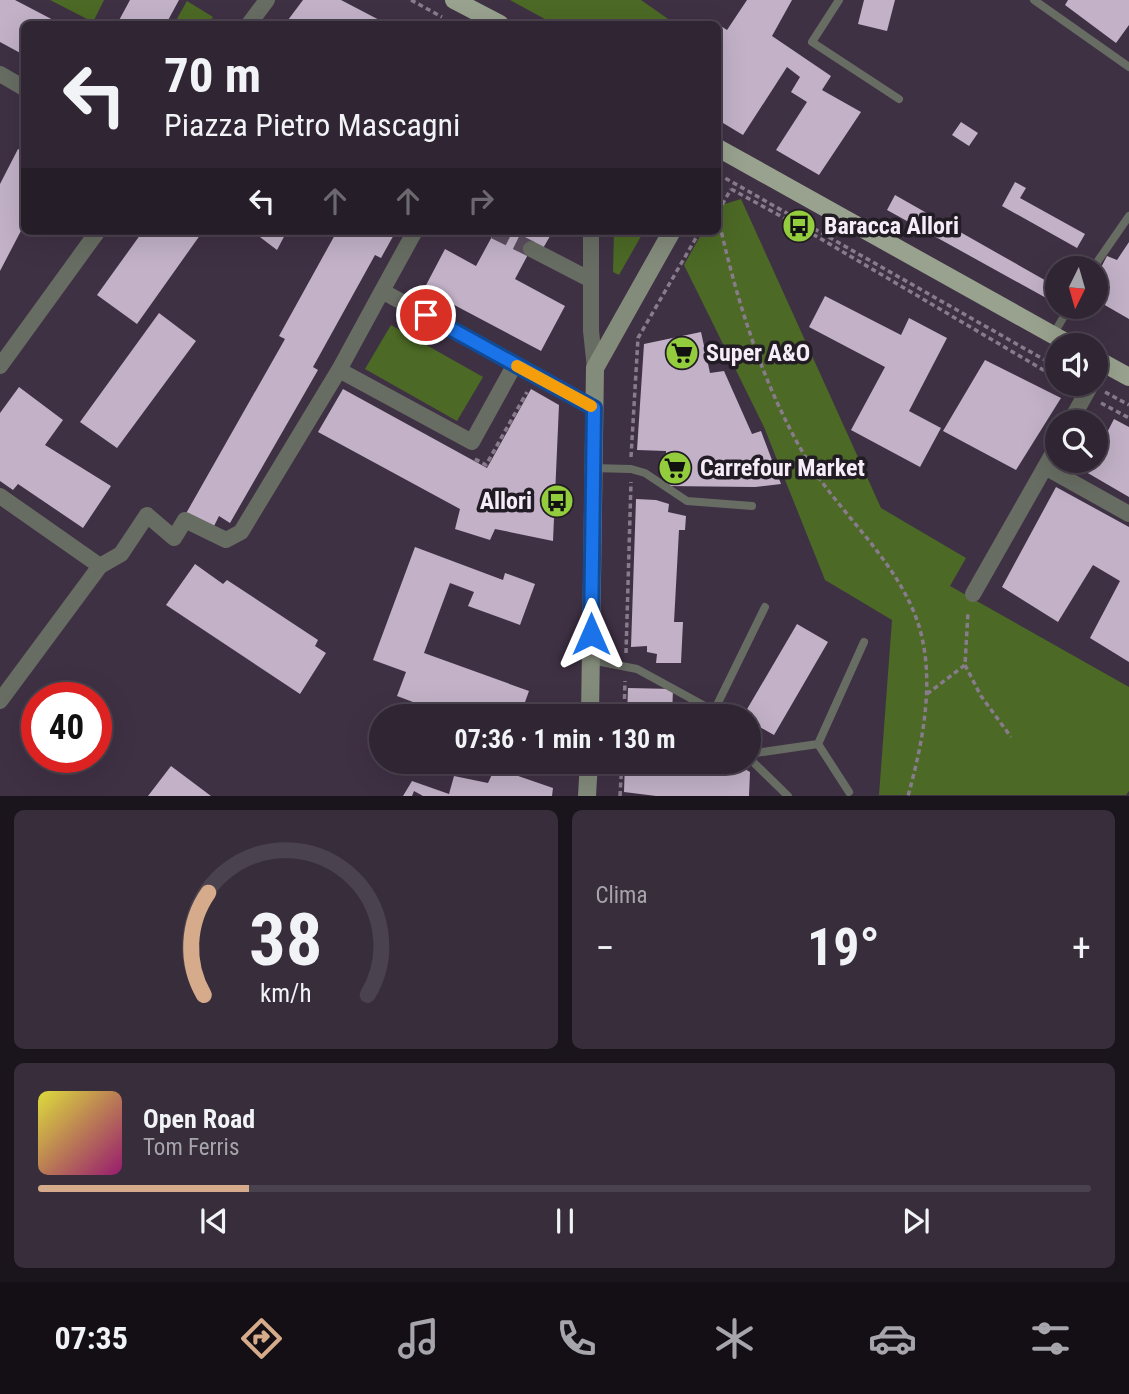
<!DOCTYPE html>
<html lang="it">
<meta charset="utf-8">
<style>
:root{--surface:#2f2533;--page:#372d3b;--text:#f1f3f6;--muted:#a7a5ac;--line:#4a424e;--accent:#d6ab8b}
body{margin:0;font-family:"Roboto Condensed",sans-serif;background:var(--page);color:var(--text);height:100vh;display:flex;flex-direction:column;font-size:26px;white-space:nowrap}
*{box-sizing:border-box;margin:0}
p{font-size:23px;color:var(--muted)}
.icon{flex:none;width:38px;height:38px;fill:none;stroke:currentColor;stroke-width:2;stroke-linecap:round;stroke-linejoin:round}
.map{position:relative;height:796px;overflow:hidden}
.drawer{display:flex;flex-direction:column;gap:14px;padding:14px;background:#1a141c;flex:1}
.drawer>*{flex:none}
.hud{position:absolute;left:21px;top:21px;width:700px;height:214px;border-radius:10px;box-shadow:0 7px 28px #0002,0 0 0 2px var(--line);background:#2f2533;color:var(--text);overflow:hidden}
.needle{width:46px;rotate:185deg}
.controls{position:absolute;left:1045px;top:256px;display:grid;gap:14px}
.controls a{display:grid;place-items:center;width:63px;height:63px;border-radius:50%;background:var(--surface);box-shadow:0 7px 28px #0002,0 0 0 2px var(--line);font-size:35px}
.speed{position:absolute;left:21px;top:682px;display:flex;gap:14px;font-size:35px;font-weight:700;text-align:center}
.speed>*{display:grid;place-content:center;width:91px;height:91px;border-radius:50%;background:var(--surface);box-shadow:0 7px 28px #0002,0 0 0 2px var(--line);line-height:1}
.speed .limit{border:10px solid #d22;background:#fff;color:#111}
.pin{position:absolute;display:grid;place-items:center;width:60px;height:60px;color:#fff;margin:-30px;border:4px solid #fff;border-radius:50%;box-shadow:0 2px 7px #0007}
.me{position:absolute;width:77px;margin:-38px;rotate:0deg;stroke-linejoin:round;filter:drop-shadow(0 0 5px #0008)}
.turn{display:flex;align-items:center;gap:24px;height:147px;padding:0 28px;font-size:32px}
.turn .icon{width:91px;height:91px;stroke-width:2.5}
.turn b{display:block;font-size:49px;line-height:60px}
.lanes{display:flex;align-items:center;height:66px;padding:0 28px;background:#0003;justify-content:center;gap:35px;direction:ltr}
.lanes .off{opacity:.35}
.big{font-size:52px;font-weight:700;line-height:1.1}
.drawer .widget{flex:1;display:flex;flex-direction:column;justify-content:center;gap:10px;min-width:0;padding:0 24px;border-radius:10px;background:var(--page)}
.drawer .dial{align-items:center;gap:0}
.dial svg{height:182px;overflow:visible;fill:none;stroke:var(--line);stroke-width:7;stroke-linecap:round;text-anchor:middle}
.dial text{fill:var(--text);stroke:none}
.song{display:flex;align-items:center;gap:21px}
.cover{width:84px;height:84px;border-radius:10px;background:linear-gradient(135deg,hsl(60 70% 55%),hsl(320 70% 35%))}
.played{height:7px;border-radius:4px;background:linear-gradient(90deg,var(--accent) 20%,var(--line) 20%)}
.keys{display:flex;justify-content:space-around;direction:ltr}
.heat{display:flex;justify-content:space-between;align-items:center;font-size:38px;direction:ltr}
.drawer .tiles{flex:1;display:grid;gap:14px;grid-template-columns:1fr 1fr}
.widget:last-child{grid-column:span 2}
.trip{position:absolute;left:369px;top:704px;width:392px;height:70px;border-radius:35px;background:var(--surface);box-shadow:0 7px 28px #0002,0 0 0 2px var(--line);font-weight:700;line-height:70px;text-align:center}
.dock{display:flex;height:112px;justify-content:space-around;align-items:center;background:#130f14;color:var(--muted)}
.dock .icon{width:49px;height:49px}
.dock .selected{color:var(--accent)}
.dock b{font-size:32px;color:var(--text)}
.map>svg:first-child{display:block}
.green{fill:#4c6925}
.building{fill:#c2b1c7}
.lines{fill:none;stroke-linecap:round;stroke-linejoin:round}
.street-tunnel{stroke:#5a4d5f;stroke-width:16;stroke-dasharray:16 8;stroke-linecap:butt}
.path{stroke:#887c8c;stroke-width:3.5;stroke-dasharray:5 3.5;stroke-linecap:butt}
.lane{stroke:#686d63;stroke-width:8}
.street{stroke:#686d63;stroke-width:16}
.secondary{stroke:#838b7b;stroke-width:18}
.primary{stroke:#98a28e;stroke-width:18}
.route-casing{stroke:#114b97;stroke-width:18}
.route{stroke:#1a73e8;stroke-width:12}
.slow{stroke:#f59e0b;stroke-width:12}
.labels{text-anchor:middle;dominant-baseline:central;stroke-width:7;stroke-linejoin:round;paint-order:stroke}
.poi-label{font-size:24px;font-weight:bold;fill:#f6edf9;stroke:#221c24;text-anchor:start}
</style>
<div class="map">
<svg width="1129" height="796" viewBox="0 0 1129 796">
<rect width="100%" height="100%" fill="#3f3144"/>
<path class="green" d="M50,0H104L93,22Z
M510,0H641L671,21L669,24H554Z
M187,1L213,17L208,24H174Z
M741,199L881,508L966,558L950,586L1129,687V791L1126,795H879L892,620L825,580L764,427L684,265L703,231H718V206Z
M614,231H644L619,275L613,272Z
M391,325L483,377L457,421L365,369Z"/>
<path class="building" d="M0,0H15L61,24H24V55L0,42Z
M130,0H179L166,24H117Z
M303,0H341L387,24H285Z
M747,0H792L772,36L831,76L822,90L861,112L819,175L776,150L807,102L791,92L800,77L787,67L743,135L718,120V76L721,70L718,67V24H706L710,19L727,30Z
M864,0H895L887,31L858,24Z
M1068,0H1129V25L1116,43L1065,5Z
M961,122L978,133L969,146L952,135Z
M18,149L24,152V225L0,271V184Z
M1015,182L1026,188L1020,198L1085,234L1077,248L1002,206Z
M895,195L1057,287V304L887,210Z
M143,231H203L137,324L97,295Z
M252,231H287L277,250Z
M344,231H396L381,258L375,255L313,367L318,370L230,523L219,516L212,530L184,517L285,339L279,336L336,233L341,236Z
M495,231H553L542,250L533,245L515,279L565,306L541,351L424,289L445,249L476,266Z
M1129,242V319L1096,300V277L1107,256L1117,260Z
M825,296L901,335L909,318L947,338L909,411L941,428L920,467L851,430L885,367L809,327Z
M159,313L196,341L117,448L80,422Z
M701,332L710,373L724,371L752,434L761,431L781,484L755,487L667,486L666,451L637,450L644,344Z
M985,360L1061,398L1016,470L943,431Z
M19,387L63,420L45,445L111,486L83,528L18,484L13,490L0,481V413Z
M343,389L487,468L531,389L559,405L553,541L495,529L490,540L455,529L460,509L318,432Z
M1114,419L1129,427V497L1086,472L1092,460H1096V454Z
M1056,487L1129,527V662L1090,638L1120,581L1093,565L1058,622L1002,587Z
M636,499L656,500L669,504L668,512L686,516L685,530H679L674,622H683L681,663H656L657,654L647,652V646L631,647Z
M415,547L503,580L505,573L535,584L520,625L468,606L474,592L450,583L424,653L529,691L520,716H450L397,696L406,672L373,660Z
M195,564L223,584L227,580L318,640L315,646L326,653L300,694L166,605Z
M797,624L828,642L774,735L749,721V716H743Z
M628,688L673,689L672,716H627Z
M436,761H459L461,762L456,774L434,765Z
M625,761H732L750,772L749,796H656L624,792Z
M171,766L211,796H148Z
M495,768L553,788L552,796H423L414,791L412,796H403L412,781L449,794L454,776L488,783Z"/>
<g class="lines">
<path class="street-tunnel" d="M495,231L531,249"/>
<path class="path" d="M411,0L442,17
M718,174L1057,367
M731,189L799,226L1057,378
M718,212L731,189
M718,216C732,283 756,362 787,423C796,441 807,461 819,478C852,524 899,567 918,623C936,678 923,742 908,796
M1105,392L1129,405
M1101,403L1129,418
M631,457L638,338L700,231
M475,459L486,465L527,392
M626,653L631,482
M965,665L981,696L1011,737
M927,694L965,665L968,612
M624,716L625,681
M620,796L622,761"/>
<path class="lane" d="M839,0L812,42L899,99
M1034,0L1129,67
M1093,268L1129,216
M1053,335L1070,306
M592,468L631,469L645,473L687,501L752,506
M591,660L637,669L714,711L765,607
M818,744L849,792
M749,754L818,744L864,642
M749,758L788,796"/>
<path class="street" d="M249,24L267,0
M0,74L24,88
M415,231L382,291L594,408
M591,231V331L595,368
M531,249L591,280
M0,366L98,231
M339,370L472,442L515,364
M1070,422L1092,383
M1045,467L1129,514
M0,496L100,566L0,701
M100,566L121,554L147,515L174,538L185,520L226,540L241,532L339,370L382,291
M973,594L1057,446"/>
<path class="secondary" d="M590,716L595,368L672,231
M587,796L589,761"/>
<path class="primary" d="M454,0L500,24
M718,148L1071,345
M1096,359L1129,377"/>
</g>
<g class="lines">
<defs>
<path id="route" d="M426,315L594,408L591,634"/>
</defs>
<use href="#route" class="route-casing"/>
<use href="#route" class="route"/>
<path class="slow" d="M517,366L591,406"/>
</g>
<defs>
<symbol id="bus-disc" viewBox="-11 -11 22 22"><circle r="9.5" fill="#93cc3d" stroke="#221c24"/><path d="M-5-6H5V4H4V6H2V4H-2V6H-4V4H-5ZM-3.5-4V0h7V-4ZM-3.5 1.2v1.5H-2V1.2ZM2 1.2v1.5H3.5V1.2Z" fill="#111"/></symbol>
<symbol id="supermarket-disc" viewBox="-11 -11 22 22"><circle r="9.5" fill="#93cc3d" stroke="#221c24"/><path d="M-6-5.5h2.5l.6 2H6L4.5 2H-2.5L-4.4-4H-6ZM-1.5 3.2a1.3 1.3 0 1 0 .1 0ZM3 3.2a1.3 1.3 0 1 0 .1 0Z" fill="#111"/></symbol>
</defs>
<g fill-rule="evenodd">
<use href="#bus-disc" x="780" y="207" width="38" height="38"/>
<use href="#supermarket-disc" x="663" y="334" width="38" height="38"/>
<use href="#supermarket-disc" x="656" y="449" width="38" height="38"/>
<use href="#bus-disc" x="538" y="482" width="38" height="38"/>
</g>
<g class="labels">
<g class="poi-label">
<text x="824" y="226">Baracca Allori</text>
<text x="706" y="353">Super A&amp;O</text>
<text x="700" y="468">Carrefour Market</text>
<text x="532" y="501" text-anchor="end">Allori</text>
</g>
</g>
</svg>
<div class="controls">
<a><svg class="needle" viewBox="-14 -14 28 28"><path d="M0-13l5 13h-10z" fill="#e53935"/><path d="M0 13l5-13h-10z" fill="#a7a5ac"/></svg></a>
<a><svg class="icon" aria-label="sound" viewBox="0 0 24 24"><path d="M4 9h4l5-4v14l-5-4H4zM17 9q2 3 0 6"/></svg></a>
<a><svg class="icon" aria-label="search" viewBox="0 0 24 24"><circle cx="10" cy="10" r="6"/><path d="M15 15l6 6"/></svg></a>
</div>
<div class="speed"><div class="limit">40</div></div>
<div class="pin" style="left:426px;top:315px;background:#d93025"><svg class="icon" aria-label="arrive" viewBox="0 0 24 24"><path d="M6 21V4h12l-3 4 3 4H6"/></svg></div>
<svg class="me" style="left:591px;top:634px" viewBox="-20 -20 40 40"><path d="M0-17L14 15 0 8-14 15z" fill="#1a73e8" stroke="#fff" stroke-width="4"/></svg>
<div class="trip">07:36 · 1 min · 130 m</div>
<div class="hud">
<div class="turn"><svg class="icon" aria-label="left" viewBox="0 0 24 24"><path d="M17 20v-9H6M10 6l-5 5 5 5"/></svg><div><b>70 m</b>Piazza Pietro Mascagni</div></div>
<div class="lanes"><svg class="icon" aria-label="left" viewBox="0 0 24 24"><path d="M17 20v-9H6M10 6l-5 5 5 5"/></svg><svg class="icon off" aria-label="ahead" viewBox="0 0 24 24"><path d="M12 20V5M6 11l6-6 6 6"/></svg><svg class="icon off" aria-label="ahead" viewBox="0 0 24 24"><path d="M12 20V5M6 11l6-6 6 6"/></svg><svg class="icon off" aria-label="right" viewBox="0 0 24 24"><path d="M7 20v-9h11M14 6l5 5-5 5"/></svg></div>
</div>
</div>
<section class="drawer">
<div class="tiles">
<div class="widget dial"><svg viewBox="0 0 100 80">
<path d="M14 69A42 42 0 1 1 86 69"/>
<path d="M14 69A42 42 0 0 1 16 24" stroke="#d6ab8b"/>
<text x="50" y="56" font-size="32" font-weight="700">38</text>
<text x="50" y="72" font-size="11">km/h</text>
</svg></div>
<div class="widget"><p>Clima</p>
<div class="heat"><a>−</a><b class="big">19°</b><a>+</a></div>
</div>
<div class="widget">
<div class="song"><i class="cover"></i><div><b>Open Road</b><p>Tom Ferris</p></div></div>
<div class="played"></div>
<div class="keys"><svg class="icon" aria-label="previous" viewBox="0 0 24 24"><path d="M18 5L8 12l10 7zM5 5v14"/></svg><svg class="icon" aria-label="pause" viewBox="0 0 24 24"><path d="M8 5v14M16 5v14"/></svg><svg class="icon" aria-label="next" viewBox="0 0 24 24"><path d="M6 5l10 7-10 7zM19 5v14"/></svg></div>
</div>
</div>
</section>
<nav class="dock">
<b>07:35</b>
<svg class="icon selected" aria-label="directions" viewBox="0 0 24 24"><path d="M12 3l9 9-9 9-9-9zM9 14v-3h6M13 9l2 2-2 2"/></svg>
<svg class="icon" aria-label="music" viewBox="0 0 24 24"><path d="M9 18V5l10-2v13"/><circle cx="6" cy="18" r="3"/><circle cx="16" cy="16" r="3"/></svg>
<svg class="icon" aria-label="phone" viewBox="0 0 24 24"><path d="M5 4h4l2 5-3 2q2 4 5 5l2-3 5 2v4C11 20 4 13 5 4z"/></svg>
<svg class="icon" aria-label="climate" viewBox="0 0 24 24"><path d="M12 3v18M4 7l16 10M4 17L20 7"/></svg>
<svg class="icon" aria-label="car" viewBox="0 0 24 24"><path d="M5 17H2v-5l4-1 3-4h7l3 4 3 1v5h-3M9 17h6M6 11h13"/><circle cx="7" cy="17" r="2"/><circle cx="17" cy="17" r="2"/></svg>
<svg class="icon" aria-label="filters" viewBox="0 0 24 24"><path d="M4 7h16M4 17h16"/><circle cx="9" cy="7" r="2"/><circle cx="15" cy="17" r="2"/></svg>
</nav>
